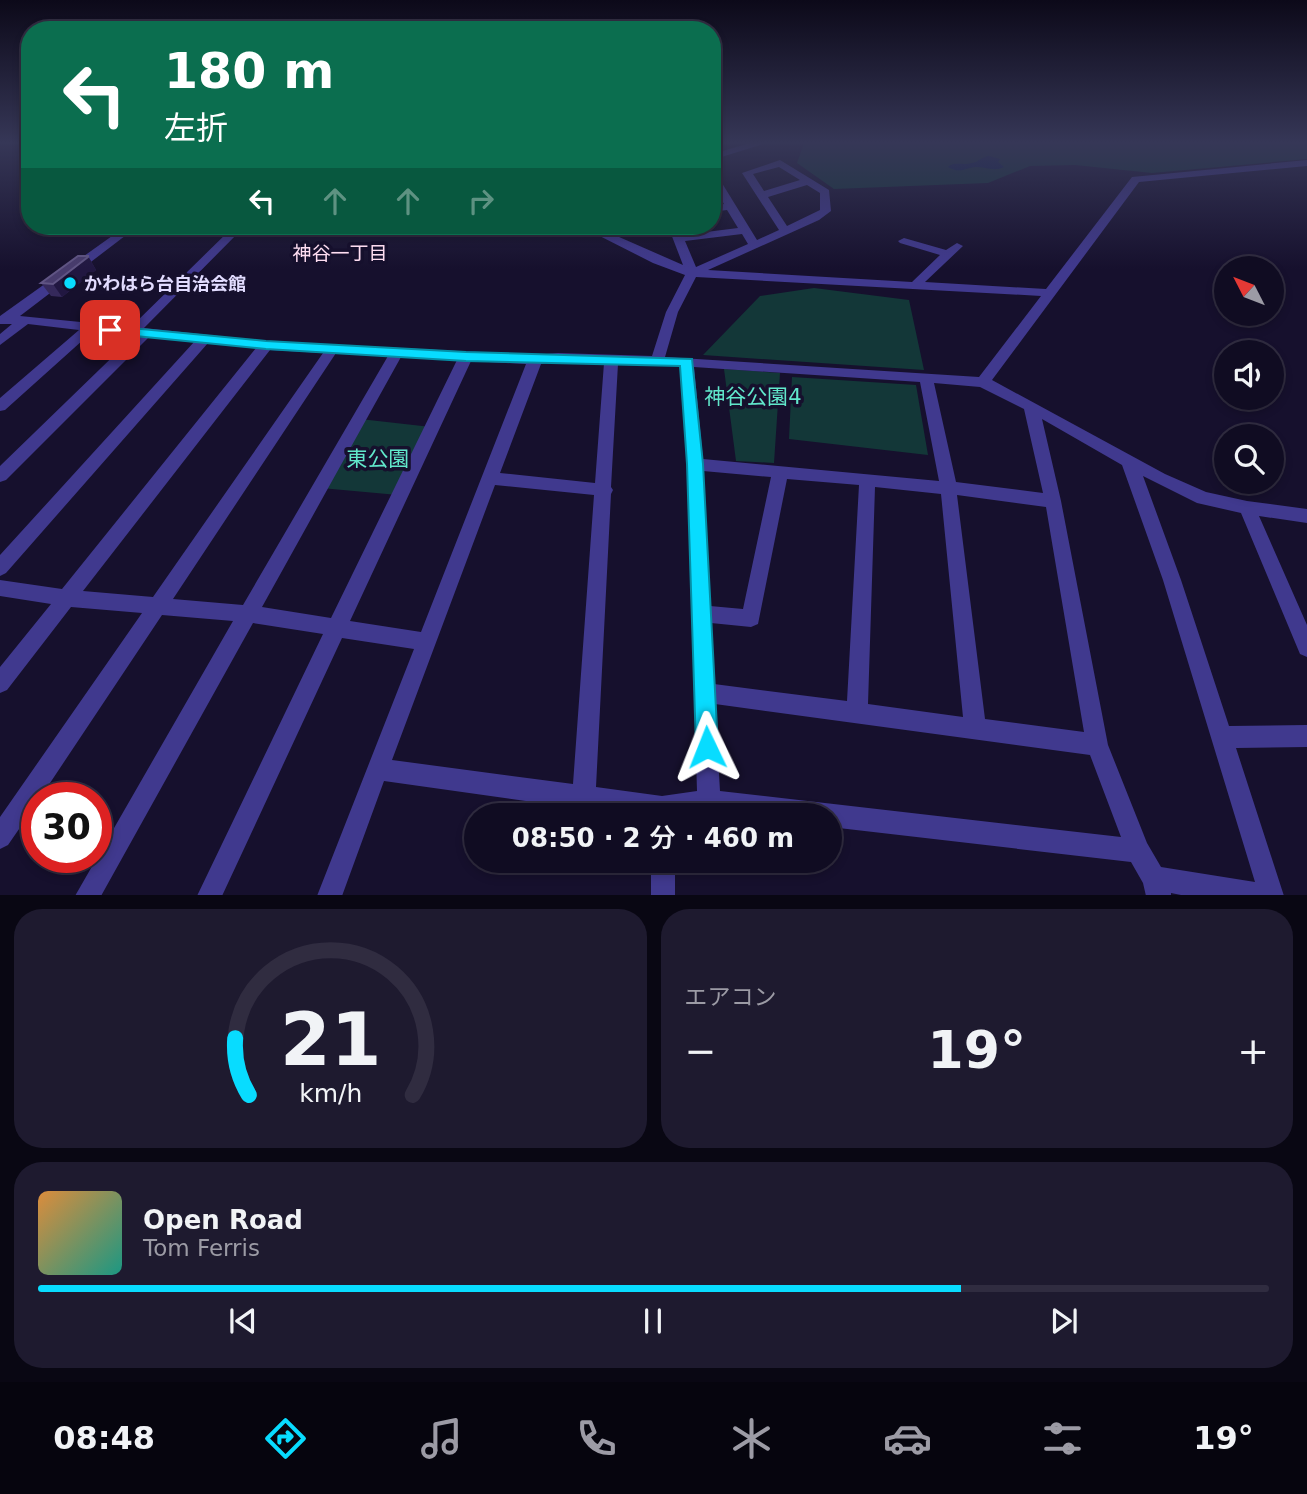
<!DOCTYPE html>
<html lang="ja">
<meta charset="utf-8">
<style>
:root{--surface:#100c22;--page:#1e1a2f;--text:#f1f3f6;--muted:#9c9ba5;--line:#302c40;--accent:#08dcff}
body{margin:0;font-family:"DejaVu Sans","Noto Sans JP",sans-serif;background:var(--page);color:var(--text);height:100vh;display:flex;flex-direction:column;font-size:26px;white-space:nowrap}
*{box-sizing:border-box;margin:0}
p{font-size:23px;color:var(--muted)}
.icon{flex:none;width:38px;height:38px;fill:none;stroke:currentColor;stroke-width:2;stroke-linecap:round;stroke-linejoin:round}
.map{position:relative;height:895px;overflow:hidden}
.side{display:flex;flex-direction:column;gap:14px;padding:14px;background:#090713;flex:1}
.side>*{flex:none}
.hud{position:absolute;left:21px;top:21px;width:700px;height:214px;border-radius:28px;box-shadow:0 4px 10px #0003,0 0 0 2px var(--line);background:#0b6e4f;color:#fff;overflow:hidden}
.needle{width:46px;rotate:312deg}
.tools{position:absolute;left:1214px;top:256px;display:grid;gap:14px}
.tools a{display:grid;place-items:center;width:70px;height:70px;border-radius:50%;background:var(--surface);box-shadow:0 4px 10px #0003,0 0 0 2px var(--line);font-size:35px}
.speed{position:absolute;left:21px;top:782px;display:flex;gap:14px;font-size:35px;font-weight:700;text-align:center}
.speed>*{display:grid;place-content:center;width:91px;height:91px;border-radius:50%;background:var(--surface);box-shadow:0 4px 10px #0003,0 0 0 2px var(--line);line-height:1}
.speed .limit{border:10px solid #d22;background:#fff;color:#111}
.pin{position:absolute;display:grid;place-items:center;width:60px;height:60px;color:#fff;margin:-30px;border-radius:14px;box-shadow:0 4px 10px #0006}
.me{position:absolute;width:77px;margin:-38px;rotate:358deg;stroke-linejoin:round;filter:drop-shadow(0 0 5px #0008)}
.turn{display:flex;align-items:center;gap:24px;height:147px;padding:0 28px;font-size:32px}
.turn .icon{width:91px;height:91px;stroke-width:2.5}
.turn b{display:block;font-size:49px;line-height:60px}
.lanes{display:flex;align-items:center;height:66px;padding:0 28px;background:#0003;justify-content:center;gap:35px;direction:ltr}
.lanes .off{opacity:.35}
.big{font-size:52px;font-weight:600;line-height:1.1}
.side .tile{flex:1;display:flex;flex-direction:column;justify-content:center;gap:10px;min-width:0;padding:0 24px;border-radius:28px;background:var(--page)}
.side .dial{align-items:center;gap:0}
.dial svg{height:182px;overflow:visible;fill:none;stroke:var(--line);stroke-width:7;stroke-linecap:round;text-anchor:middle}
.dial text{fill:var(--text);stroke:none}
.song{display:flex;align-items:center;gap:21px}
.cover{width:84px;height:84px;border-radius:10px;background:linear-gradient(135deg,hsl(30 70% 55%),hsl(170 70% 35%))}
.played{height:7px;border-radius:4px;background:linear-gradient(90deg,var(--accent) 75%,var(--line) 75%)}
.keys{display:flex;justify-content:space-around;direction:ltr}
.heat{display:flex;justify-content:space-between;align-items:center;font-size:38px;direction:ltr}
.side .tiles{flex:1;display:grid;gap:14px;grid-template-columns:1fr 1fr}
.tile:last-child{grid-column:span 2}
.trip{position:absolute;left:464px;top:803px;width:378px;height:70px;border-radius:35px;background:var(--surface);box-shadow:0 4px 10px #0003,0 0 0 2px var(--line);font-weight:600;line-height:70px;text-align:center}
.tabs{display:flex;height:112px;justify-content:space-around;align-items:center;background:#06050e;color:var(--muted)}
.tabs .icon{width:49px;height:49px}
.tabs .active{color:var(--accent)}
.tabs b{font-size:32px;color:var(--text)}
.map>svg:first-child{display:block}
.green{fill:#133738}
.water{fill:#081f4e}
.lines{fill:none;stroke-linecap:round;stroke-linejoin:round}
.minor{fill:#40398e;fill-rule:evenodd}
.wall{fill:#35295b}
.shaded-wall{fill:#211741}
.building{fill:#483c6d;stroke:#605584;stroke-width:2}
.route{fill:#08dcff;stroke:#058fa6;stroke-width:2}
.poi-dot{fill:#08dcff;stroke:#16102d;stroke-width:2.5}
.labels{text-anchor:middle;dominant-baseline:central;stroke-width:7;stroke-linejoin:round;paint-order:stroke}
.far-poi-label{font-size:18px;font-weight:bold;fill:#e2dcff;stroke:#16102d;text-anchor:start}
.far-neighbourhood-label{font-size:19px;fill:#ffdef2;stroke:#16102d}
.park-label{font-size:21px;fill:#61e7cb;stroke:#16102d}
</style>
<div class="map">
<svg width="1307" height="896" viewBox="0 0 1307 896">
<rect width="100%" height="100%" fill="#16102d"/>
<path class="green" d="M804,143H1307V159L1152,173L1075,165L1030,166L988,183L834,189L797,163Z
M814,288L909,300L924,370L703,355L760,296Z
M724,369L780,373L774,463L736,461Z
M792,377L916,385L928,455L789,439Z
M360,419L431,427L398,495L321,488Z"/>
<path class="water" d="M989,156L1000,159L998,162L1004,167C994,172 986,167 976,167C964,168 960,174 948,167C955,161 962,166 972,163C979,162 981,157 989,156Z"/>
<g class="lines">
<path class="minor" d="M750,143H766L712,160V154Z
M780,160L829,190L831,211L819,220L708,270L912,282L940,255L900,243L898,241L904,238L946,250L957,243L963,246L925,282L1046,289L1132,177L1307,160V166L1139,182L992,380L1165,474L1206,492L1247,501L1307,509V523L1259,516L1307,625V657L1300,654L1241,513L1197,503L1143,476L1181,580L1229,726L1307,725V747L1236,748L1284,896H1186L1171,893V896H1146L1143,883L1131,862L830,827V816H735L709,812L689,816H633L384,781L342,896H317L414,649L342,638L222,896H197L323,634L253,623L101,896H75L233,621L162,615L40,798H37V803L8,845L0,849V817L142,613L71,607L7,690L0,693V667L51,604L0,596V580L62,589L256,348L208,343L6,573L0,576V555L194,342L149,337L6,480L0,482V466L133,337L93,331L5,410L0,411V398L79,330L28,324L0,345V334L12,324H0V316L126,226H138L20,316L131,327L234,226H245L144,328L266,341L535,355L558,353L652,356L666,312L685,275L653,263L580,226H594L683,265L668,226H678L682,235L738,228L727,210L712,212V206L724,204L712,184V172L717,175L757,240L779,230L742,173ZM779,167L800,180L764,191L753,174ZM807,185L820,193V210L787,226L768,197ZM742,234L748,244L696,267L685,241ZM696,277L1041,296L979,377L665,357L678,312ZM270,350L323,353L153,597L83,591ZM336,353L388,356L243,605L173,599ZM401,357L457,360L331,618L262,607ZM471,361L526,364L421,632L350,621ZM558,361L604,363L595,483L500,473L541,364ZM618,364L680,366L687,464L697,791L662,796L596,787L611,494L613,490L611,487ZM694,367L920,382L939,481L703,459ZM934,383L980,387L1024,409L1043,493L956,482ZM1042,419L1122,465L1163,580L1255,882L1161,867L1147,843L1108,745L1061,501ZM703,471L771,477L743,609L710,606ZM787,479L859,485L847,701L714,684L711,623L751,627L758,624ZM495,485L594,495L573,784L392,760ZM875,487L941,494L963,717L868,704ZM957,495L1046,507L1084,732L985,719ZM715,704L1090,755L1121,837L720,791Z
M651,861H675V896H651Z"/>
</g>
<path class="wall" d="M88,256L96,270L62,297L51,296L41,283Z"/>
<path class="shaded-wall" d="M88,256L96,270L62,297L53,284Z"/>
<path class="building" d="M78,256H88V257L53,284L41,283Z"/>
<linearGradient id="sky" x2="0" y2="1"><stop stop-color="#0c0919"/><stop offset="0.53" stop-color="#363757"/><stop offset="1" stop-color="#363757" stop-opacity="0"/></linearGradient>
<rect width="1307" height="269" fill="url(#sky)"/>
<path class="route" d="M110,326L266,341L466,352L692,359L703,464L718,747L715,755L707,758L700,755L696,747L687,464L680,366L466,361L266,349L105,333V327Z"/>
<circle class="poi-dot" cx="70" cy="283" r="7"/>
<g class="labels">
<g class="far-poi-label">
<text x="84" y="283">かわはら台自治会館</text>
</g>
<g class="far-neighbourhood-label">
<text x="340" y="253">神谷一丁目</text>
</g>
<g class="park-label">
<text x="753" y="397">神谷公園4</text>
<text x="378" y="459">東公園</text>
</g>
</g>
</svg>
<div class="tools">
<a><svg class="needle" viewBox="-14 -14 28 28"><path d="M0-13l5 13h-10z" fill="#e53935"/><path d="M0 13l5-13h-10z" fill="#9c9ba5"/></svg></a>
<a><svg class="icon" aria-label="sound" viewBox="0 0 24 24"><path d="M4 9h4l5-4v14l-5-4H4zM17 9q2 3 0 6"/></svg></a>
<a><svg class="icon" aria-label="search" viewBox="0 0 24 24"><circle cx="10" cy="10" r="6"/><path d="M15 15l6 6"/></svg></a>
</div>
<div class="speed"><div class="limit">30</div></div>
<div class="pin" style="left:110px;top:330px;background:#d93025"><svg class="icon" aria-label="arrive" viewBox="0 0 24 24"><path d="M6 21V4h12l-3 4 3 4H6"/></svg></div>
<svg class="me" style="left:707px;top:747px" viewBox="-20 -20 40 40"><path d="M0-17L14 15 0 8-14 15z" fill="#08dcff" stroke="#fff" stroke-width="4"/></svg>
<div class="trip">08:50 · 2 分 · 460 m</div>
<div class="hud">
<div class="turn"><svg class="icon" aria-label="left" viewBox="0 0 24 24"><path d="M17 20v-9H6M10 6l-5 5 5 5"/></svg><div><b>180 m</b>左折</div></div>
<div class="lanes"><svg class="icon" aria-label="left" viewBox="0 0 24 24"><path d="M17 20v-9H6M10 6l-5 5 5 5"/></svg><svg class="icon off" aria-label="ahead" viewBox="0 0 24 24"><path d="M12 20V5M6 11l6-6 6 6"/></svg><svg class="icon off" aria-label="ahead" viewBox="0 0 24 24"><path d="M12 20V5M6 11l6-6 6 6"/></svg><svg class="icon off" aria-label="right" viewBox="0 0 24 24"><path d="M7 20v-9h11M14 6l5 5-5 5"/></svg></div>
</div>
</div>
<section class="side">
<div class="tiles">
<div class="tile dial"><svg viewBox="0 0 100 80">
<path d="M14 69A42 42 0 1 1 86 69"/>
<path d="M14 69A42 42 0 0 1 8 44" stroke="#08dcff"/>
<text x="50" y="56" font-size="32" font-weight="700">21</text>
<text x="50" y="72" font-size="11">km/h</text>
</svg></div>
<div class="tile"><p>エアコン</p>
<div class="heat"><a>−</a><b class="big">19°</b><a>+</a></div>
</div>
<div class="tile">
<div class="song"><i class="cover"></i><div><b>Open Road</b><p>Tom Ferris</p></div></div>
<div class="played"></div>
<div class="keys"><svg class="icon" aria-label="previous" viewBox="0 0 24 24"><path d="M18 5L8 12l10 7zM5 5v14"/></svg><svg class="icon" aria-label="pause" viewBox="0 0 24 24"><path d="M8 5v14M16 5v14"/></svg><svg class="icon" aria-label="next" viewBox="0 0 24 24"><path d="M6 5l10 7-10 7zM19 5v14"/></svg></div>
</div>
</div>
</section>
<nav class="tabs">
<b>08:48</b>
<svg class="icon active" aria-label="directions" viewBox="0 0 24 24"><path d="M12 3l9 9-9 9-9-9zM9 14v-3h6M13 9l2 2-2 2"/></svg>
<svg class="icon" aria-label="music" viewBox="0 0 24 24"><path d="M9 18V5l10-2v13"/><circle cx="6" cy="18" r="3"/><circle cx="16" cy="16" r="3"/></svg>
<svg class="icon" aria-label="phone" viewBox="0 0 24 24"><path d="M5 4h4l2 5-3 2q2 4 5 5l2-3 5 2v4C11 20 4 13 5 4z"/></svg>
<svg class="icon" aria-label="climate" viewBox="0 0 24 24"><path d="M12 3v18M4 7l16 10M4 17L20 7"/></svg>
<svg class="icon" aria-label="car" viewBox="0 0 24 24"><path d="M5 17H2v-5l4-1 3-4h7l3 4 3 1v5h-3M9 17h6M6 11h13"/><circle cx="7" cy="17" r="2"/><circle cx="17" cy="17" r="2"/></svg>
<svg class="icon" aria-label="filters" viewBox="0 0 24 24"><path d="M4 7h16M4 17h16"/><circle cx="9" cy="7" r="2"/><circle cx="15" cy="17" r="2"/></svg>
<b>19°</b>
</nav>
